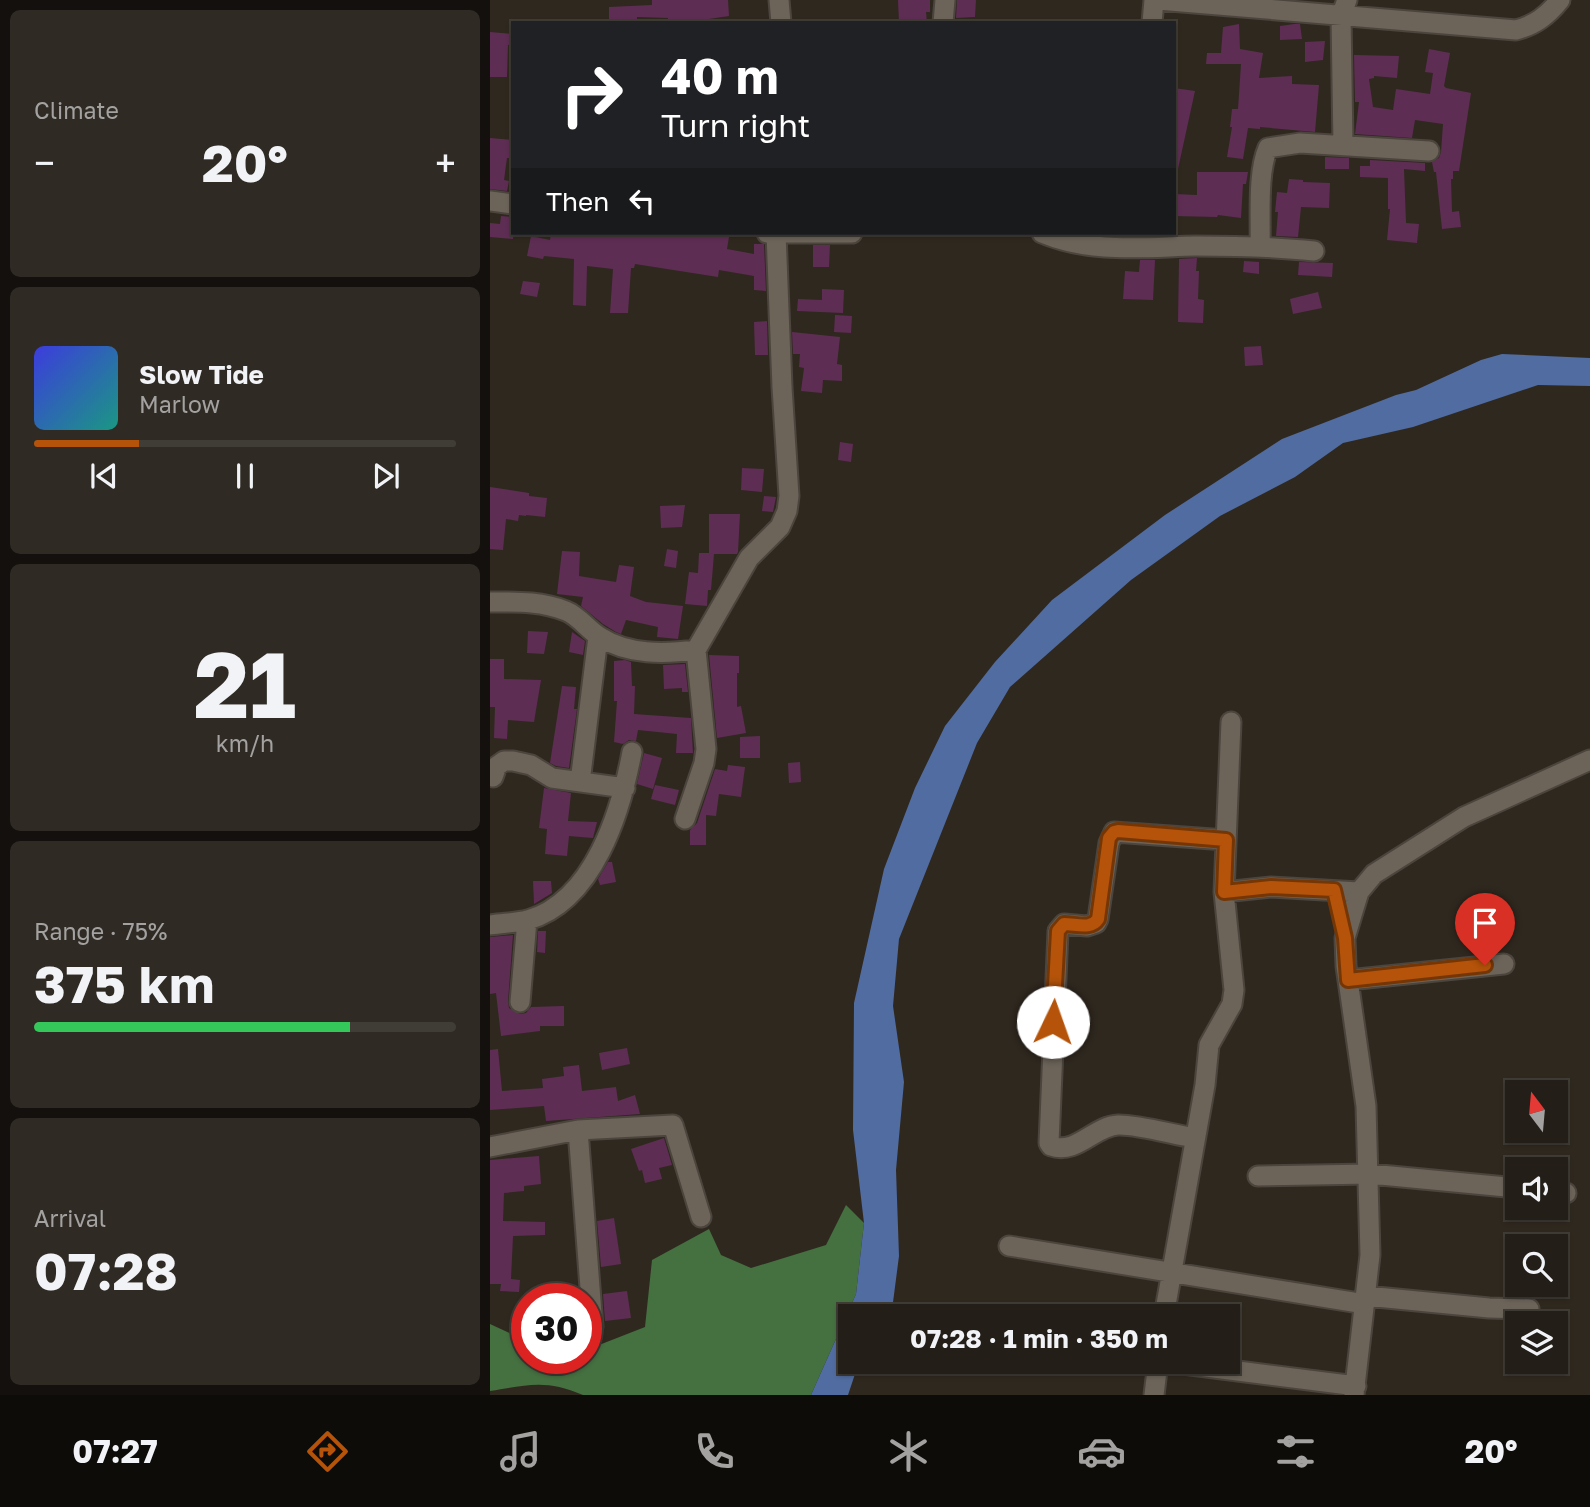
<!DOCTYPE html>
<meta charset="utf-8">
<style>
:root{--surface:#231e17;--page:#2f2b24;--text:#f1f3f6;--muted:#a3a2a1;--line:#403c36;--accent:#b45309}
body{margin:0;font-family:"Golos Text",sans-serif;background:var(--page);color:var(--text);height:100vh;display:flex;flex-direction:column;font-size:26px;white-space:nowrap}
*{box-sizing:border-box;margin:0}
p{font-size:23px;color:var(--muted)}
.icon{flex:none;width:38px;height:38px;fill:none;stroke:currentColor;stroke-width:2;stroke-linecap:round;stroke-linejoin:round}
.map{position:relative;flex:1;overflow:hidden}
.sheet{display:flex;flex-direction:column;gap:10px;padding:10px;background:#13100d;width:490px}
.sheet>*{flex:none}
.hud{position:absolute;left:21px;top:21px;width:665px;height:214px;border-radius:0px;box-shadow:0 2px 5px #0004,0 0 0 2px var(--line);background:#202124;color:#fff;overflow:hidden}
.needle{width:46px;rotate:344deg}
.buttons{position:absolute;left:1015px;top:1080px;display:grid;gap:14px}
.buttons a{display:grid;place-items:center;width:63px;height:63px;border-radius:0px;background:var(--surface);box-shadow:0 2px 5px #0004,0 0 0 2px var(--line);font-size:35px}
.speed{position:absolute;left:21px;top:1283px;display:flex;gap:14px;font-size:35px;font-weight:700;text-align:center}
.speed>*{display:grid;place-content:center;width:91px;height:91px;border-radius:50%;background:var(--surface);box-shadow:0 2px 5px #0004,0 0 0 2px var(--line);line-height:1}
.speed .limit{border:10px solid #d22;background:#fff;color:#111}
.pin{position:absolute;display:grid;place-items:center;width:60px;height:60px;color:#fff;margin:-72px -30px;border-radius:50% 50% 50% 0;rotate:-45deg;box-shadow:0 0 7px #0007}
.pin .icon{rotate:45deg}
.me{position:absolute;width:77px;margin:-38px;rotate:3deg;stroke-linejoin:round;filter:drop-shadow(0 0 5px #0008)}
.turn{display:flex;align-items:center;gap:24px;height:147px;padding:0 35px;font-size:32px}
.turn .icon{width:91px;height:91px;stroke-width:2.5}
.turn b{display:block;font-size:49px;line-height:60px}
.then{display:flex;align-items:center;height:66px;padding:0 35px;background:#0003;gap:14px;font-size:26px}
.big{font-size:52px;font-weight:700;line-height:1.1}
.sheet .tile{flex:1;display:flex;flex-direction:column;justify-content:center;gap:10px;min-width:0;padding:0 24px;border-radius:10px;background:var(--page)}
.sheet .dial{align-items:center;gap:0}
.dial b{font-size:91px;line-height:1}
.song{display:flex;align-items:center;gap:21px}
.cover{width:84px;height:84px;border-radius:10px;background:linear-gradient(135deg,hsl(240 70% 55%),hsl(170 70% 35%))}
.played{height:7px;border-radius:4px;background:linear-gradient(90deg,var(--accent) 25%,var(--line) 25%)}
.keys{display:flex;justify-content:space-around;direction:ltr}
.heat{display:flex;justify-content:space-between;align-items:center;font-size:38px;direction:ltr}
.charge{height:10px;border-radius:5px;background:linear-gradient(90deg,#34c759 75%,var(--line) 0)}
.trip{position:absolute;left:348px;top:1304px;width:402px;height:70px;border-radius:0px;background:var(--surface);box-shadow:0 2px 5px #0004,0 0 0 2px var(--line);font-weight:700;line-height:70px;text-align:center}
.tabs{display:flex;height:112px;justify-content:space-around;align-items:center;background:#0e0c09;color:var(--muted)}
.tabs .icon{width:49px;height:49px}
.tabs .on{color:var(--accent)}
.tabs b{font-size:32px;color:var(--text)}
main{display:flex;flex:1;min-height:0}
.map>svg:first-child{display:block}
.forest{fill:#457040}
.water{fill:#516ca0}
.building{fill:#5e2d53}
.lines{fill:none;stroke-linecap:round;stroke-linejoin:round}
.minor-casing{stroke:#4b453e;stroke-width:23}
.minor{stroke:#6c6459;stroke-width:19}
.route-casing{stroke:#753606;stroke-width:18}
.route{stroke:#b45309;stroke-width:12}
</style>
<main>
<section class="sheet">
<div class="tile"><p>Climate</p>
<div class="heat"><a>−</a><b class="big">20°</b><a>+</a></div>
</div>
<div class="tile">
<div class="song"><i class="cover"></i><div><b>Slow Tide</b><p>Marlow</p></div></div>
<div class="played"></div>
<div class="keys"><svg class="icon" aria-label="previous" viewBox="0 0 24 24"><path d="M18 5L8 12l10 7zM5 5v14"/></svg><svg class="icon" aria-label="pause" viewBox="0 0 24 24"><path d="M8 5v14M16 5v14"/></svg><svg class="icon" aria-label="next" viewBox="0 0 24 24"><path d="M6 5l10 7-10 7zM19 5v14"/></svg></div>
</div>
<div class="tile dial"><b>21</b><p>km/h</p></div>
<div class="tile"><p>Range · 75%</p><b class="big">375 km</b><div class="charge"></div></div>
<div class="tile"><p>Arrival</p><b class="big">07:28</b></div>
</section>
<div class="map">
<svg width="1100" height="1395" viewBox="0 0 1100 1395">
<rect width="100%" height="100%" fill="#2f281f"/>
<path class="forest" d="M356,1205L374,1223L366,1294L321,1395H93C56,1379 38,1385 0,1391V1324L24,1335L37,1337V1358H96V1343L109,1345L155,1327L162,1260L219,1229L231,1255L261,1268L336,1245Z"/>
<path class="water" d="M1012,354L1100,358V386L1048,385L923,427L853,443L805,477L730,516L641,580L520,687L487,743L409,939L403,1006L414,1082L406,1170L409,1256L402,1310L398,1316H360V1362H369L358,1395H321L366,1294L374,1223L363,1130L364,1003L394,869L425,788L455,726L505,662L562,600L675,515L792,439L906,395L926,390L991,360Z"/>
<path class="building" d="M162,0H238L239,16L192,23H178V18L147,17V23H119V7L162,5Z
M408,0H440V12H436L437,23H409Z
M467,0H486L485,17L466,18Z
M749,24L750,49L773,53L769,78L802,76V84L829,85L825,132L770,127V129L758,128L753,159L737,157L742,127H740L742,109H748L751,64H716L717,53H731L733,27Z
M804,24H810L812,39L790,40V26Z
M0,32L23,34V44L18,45L17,77H0Z
M835,41L833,60L815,62V42Z
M939,49L960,53L954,86L956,88L981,93L969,171H963V179H961L962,212L969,211L971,227L952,229L946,172H944L942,162L949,158L951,152L953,124L925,120L922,138L865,134L869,102H865L864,55L909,56L907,78L884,76V78L879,79L883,107L903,110L906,89L940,94L943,73L935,72Z
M684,88L705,91L688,169H684Z
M0,138L22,140L21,158H17L14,180L19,181L17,191L0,189Z
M835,157L859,158V169H835Z
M880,160L935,163V171L914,169L916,223L929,224L927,243L897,240L900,209H898V178L870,177V166H880Z
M707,172H758L756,184H753L751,218L728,215L727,217L684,216V194L707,195Z
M799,179L813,180V182L840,183L839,208L811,207L808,237L786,236L788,212H785L787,192L797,193Z
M11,216L23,217V239L0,237V223L10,224Z
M61,233H212L239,237L237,249L264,254V244H274L276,291L264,290V276L229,270L228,277L145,264L144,268H141L138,313H120L123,269L97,266L96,306L83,305L84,259L54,256L53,259L37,256L41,236L60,240Z
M323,245H340L339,267H323Z
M707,258L706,271H709L708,299L714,300L713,323L688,322L689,259Z
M650,260H665L663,300L633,299L635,271L649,272Z
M754,261L769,262V274L753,272Z
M809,262L843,263L842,277L808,275Z
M33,281L50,283L47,297L30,294Z
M332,289L354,290L353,313L307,311L308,299L332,300Z
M828,292L832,308L803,314L800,299Z
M345,315L362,316L361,333L344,332Z
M277,321L278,355H265L264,322Z
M302,332L350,337L347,364L352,365V381L333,380L332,393L311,391L314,368L309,367L310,354H303Z
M771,346L773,365L755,366L754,347Z
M350,442L363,444L361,462L348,460Z
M252,468L274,469L272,492L251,490Z
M0,487L39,493V496L57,498L55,517L36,515V516L29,515L28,521L16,519L13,550L0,549Z
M274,496L286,497L283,512L272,511Z
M195,505L192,527L171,528L170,506Z
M219,514H250L248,552L247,554H224L221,590H218L217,606L195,604L199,572L208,573L209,553H219Z
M177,549L188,551L186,568L174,566Z
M72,551L90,552L89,576L126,582L129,565L144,567L140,596L156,602L193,606L188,639L167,637L168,627L136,620L131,634L126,632L113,624L91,606L93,597L67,594Z
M38,631L58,632L54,654L37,653Z
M82,632L95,641L93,655L79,652Z
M219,655L249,656V673H247V707L251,706L256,733L227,738Z
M0,659H14V679L51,680L44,722L18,720L17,739L4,738L5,707H0Z
M135,660L141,662L142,686H145L144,714L201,718L203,753H186L187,734L148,730L146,741L139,740L133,744L124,742L127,701H124V661Z
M195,664L198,692H192V688L174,689L173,665Z
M72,686L86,687L84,709H87L79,768L66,766L60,763Z
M270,736V758H250V737Z
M154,753L172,758L163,789L147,784Z
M310,762L311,782L299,783L298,763Z
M238,765L255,767L251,797L229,794L226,816L216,815V845H200V830L207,823L225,769L237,771Z
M165,785L189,790L185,805L161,799Z
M54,788L81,793L78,821L107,822L103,838L79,836L77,856L55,854L57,829L49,828Z
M118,862H122L126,882L110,885L108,879Z
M43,881H61L62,893L44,904Z
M48,931H56L55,953L47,952Z
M23,935L18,1001L19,1008L30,1014L36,1013L41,1007L74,1006V1026H50V1031L11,1036L6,993L0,994V937Z
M137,1048L140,1064L112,1070L109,1053Z
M8,1049L12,1091L53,1088L52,1079L74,1076L73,1067L89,1065L92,1091L126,1087L128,1101L145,1095L150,1114L56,1121L54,1106L0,1110V1050Z
M174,1138L182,1165L169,1168L172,1179L155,1183L152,1170L149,1171L141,1149Z
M49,1156L51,1184L34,1186V1191L14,1193L13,1221L55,1222V1235L23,1236L21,1279L30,1280L29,1292L10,1291L11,1284H0V1160Z
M124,1218L131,1264L111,1267L107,1221Z
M137,1291L141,1318L115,1321L113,1294Z"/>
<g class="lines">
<defs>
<path id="minor" d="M289,0L291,23
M668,0L1026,30C1045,25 1057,16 1070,0
M453,23L455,0
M662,23L664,0
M853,145L851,16L857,0
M0,201L23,204
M277,233H362
M552,233C601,254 655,247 706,246C746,246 785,247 824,251
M770,246C771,218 767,173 778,148L810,143L939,151
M0,602C26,602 51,601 76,611C89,616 98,630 110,637C138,655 174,654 206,650
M3,777L7,766L14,761H23L41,765L62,778L135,788
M90,782L108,637
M195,819L214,763L216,749L206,650L259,558L290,527L297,511L299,496L292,387L286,233
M734,892L781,887L869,892
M0,925C12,923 26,923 38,920C104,901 131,811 142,752
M858,980L1014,964
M30,1002L37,920
M88,1130L103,1327
M705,1138C685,1135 646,1124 628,1125C604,1126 587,1155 561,1146L559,1143L568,931L574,924L597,926L606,923L608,919L619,843L624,832L736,840
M0,1147L88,1130L183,1125L211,1217
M768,1176L880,1174L1027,1188
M1066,1192L1076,1193
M519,1246L875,1304
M876,1296L999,1308L1039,1309
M674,1316L715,1085L719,1045L742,1004L744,990L734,892L741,722
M677,1362L866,1386
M664,1395L668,1362
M864,1395L880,1255L876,1106L856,966L855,938L869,892L884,874L974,817L1100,760"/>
</defs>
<use href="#minor" class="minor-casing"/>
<use href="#minor" class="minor"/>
</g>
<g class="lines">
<defs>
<path id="route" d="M563,1022L568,931L574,924C586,924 601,930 608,919L619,838L624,832L628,831L736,840L734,892L781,887L844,890L855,938L858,980L995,965"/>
</defs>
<use href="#route" class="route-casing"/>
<use href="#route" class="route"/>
</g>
</svg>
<div class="buttons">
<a><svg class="needle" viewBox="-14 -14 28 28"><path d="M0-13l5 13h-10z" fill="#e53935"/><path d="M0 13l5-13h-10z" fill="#a3a2a1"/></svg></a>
<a><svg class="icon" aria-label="sound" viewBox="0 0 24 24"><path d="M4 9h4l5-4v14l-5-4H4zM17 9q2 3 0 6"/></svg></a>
<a><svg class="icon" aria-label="search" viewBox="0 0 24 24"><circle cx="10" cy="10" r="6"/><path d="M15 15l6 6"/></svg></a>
<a><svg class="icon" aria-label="layers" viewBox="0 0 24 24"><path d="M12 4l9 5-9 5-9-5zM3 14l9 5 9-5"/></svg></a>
</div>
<div class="speed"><div class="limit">30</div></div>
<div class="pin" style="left:995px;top:965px;background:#d93025"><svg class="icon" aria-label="arrive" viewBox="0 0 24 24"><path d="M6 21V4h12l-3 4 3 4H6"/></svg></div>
<svg class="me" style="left:563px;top:1022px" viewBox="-20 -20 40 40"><circle r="19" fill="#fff"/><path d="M0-13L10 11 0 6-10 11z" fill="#b45309"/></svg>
<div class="trip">07:28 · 1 min · 350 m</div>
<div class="hud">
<div class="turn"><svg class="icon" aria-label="right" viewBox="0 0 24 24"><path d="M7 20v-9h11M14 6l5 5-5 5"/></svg><div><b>40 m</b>Turn right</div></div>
<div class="then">Then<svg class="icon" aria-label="left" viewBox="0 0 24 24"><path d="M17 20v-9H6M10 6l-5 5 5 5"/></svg></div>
</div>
</div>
</main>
<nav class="tabs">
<b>07:27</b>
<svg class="icon on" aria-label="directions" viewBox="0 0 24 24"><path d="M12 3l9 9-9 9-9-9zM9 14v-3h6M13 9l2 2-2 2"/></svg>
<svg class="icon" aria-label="music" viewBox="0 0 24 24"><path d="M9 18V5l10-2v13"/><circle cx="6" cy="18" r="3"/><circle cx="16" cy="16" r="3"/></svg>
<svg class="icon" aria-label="phone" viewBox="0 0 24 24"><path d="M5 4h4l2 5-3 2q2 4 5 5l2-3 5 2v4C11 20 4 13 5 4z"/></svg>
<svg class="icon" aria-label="climate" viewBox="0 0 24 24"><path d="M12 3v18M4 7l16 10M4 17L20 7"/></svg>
<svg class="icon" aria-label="car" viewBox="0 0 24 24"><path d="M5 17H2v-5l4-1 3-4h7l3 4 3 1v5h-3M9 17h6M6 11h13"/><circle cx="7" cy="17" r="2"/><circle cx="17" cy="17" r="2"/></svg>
<svg class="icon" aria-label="filters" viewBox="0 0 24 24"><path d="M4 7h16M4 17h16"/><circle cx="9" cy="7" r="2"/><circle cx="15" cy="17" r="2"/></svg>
<b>20°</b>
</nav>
